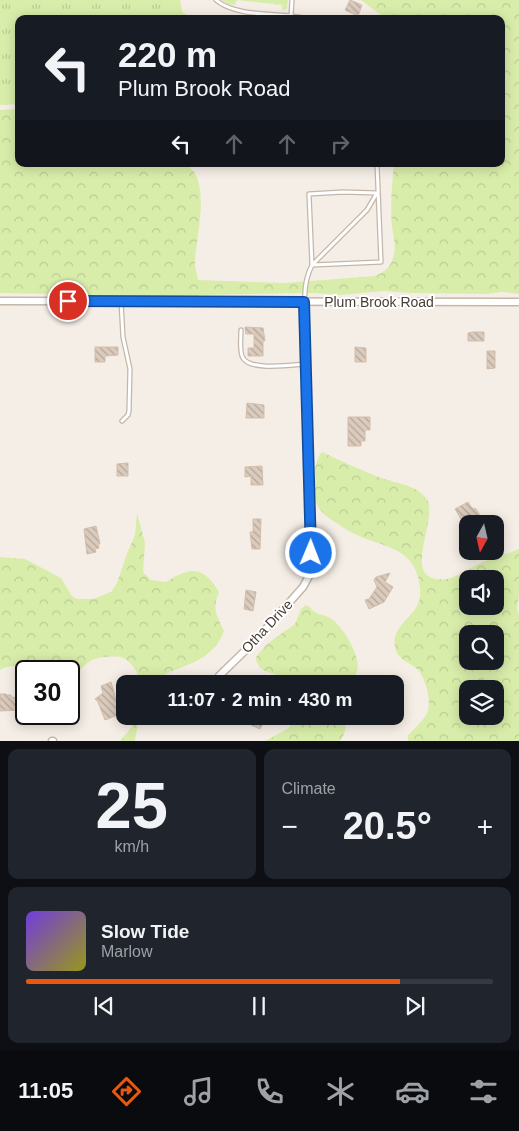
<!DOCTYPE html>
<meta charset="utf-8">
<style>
:root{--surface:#171b24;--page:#20242c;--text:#f1f3f6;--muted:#9ea1a6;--line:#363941;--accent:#ea580c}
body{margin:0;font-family:Helvetica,sans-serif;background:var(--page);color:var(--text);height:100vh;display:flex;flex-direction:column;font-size:19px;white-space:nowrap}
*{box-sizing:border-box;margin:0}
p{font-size:16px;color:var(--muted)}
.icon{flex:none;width:28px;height:28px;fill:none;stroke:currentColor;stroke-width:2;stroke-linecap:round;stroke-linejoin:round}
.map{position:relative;height:741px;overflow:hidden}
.details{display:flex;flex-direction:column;gap:8px;padding:8px;background:#0d0f14;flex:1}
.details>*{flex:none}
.hud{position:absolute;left:15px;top:15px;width:490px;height:152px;border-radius:10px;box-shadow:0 2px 12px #0003;background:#171b24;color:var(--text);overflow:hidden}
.needle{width:32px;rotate:188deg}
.buttons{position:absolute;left:459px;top:515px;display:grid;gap:10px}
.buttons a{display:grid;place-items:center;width:45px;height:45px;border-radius:10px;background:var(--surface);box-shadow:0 2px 12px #0003;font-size:25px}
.speed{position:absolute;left:15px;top:660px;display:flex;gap:10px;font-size:25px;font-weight:700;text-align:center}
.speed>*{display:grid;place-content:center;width:65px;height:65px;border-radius:50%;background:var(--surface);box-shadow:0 2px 12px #0003;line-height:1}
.speed .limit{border:2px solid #111;border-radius:8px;background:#fff;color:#111}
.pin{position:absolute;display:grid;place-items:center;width:42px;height:42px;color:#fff;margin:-21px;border:2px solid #fff;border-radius:50%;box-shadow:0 1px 5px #0007}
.me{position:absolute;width:55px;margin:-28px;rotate:1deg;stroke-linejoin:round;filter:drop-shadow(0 0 4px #0008)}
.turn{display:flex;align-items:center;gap:18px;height:105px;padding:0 20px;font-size:22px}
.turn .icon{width:65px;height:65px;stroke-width:2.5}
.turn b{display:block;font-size:35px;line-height:42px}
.lanes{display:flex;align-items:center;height:48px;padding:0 20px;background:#0003;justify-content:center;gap:25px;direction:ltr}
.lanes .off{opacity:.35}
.big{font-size:38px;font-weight:600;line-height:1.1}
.details .widget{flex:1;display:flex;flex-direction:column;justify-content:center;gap:8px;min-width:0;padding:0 18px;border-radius:10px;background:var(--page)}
.details .dial{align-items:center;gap:0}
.dial b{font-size:65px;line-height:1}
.song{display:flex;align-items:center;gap:15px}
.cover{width:60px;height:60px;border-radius:8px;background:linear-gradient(135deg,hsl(260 70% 55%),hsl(60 70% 35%))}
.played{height:5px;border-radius:2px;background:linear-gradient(90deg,var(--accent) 80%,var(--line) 80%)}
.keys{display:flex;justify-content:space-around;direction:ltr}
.heat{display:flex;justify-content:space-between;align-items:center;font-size:28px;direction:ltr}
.details .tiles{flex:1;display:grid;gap:8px;grid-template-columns:1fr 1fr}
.widget:last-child{grid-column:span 2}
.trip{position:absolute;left:116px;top:675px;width:288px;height:50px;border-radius:10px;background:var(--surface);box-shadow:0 2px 12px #0003;font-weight:600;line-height:50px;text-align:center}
.dock{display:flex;height:80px;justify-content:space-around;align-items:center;background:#090b0e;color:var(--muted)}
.dock .icon{width:35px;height:35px}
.dock .on{color:var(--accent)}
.dock b{font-size:22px;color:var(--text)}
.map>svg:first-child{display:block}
.grass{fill:url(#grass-tufts)}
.forest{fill:url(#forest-crowns);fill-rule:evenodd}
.building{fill:url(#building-back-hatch);stroke:#d3beac}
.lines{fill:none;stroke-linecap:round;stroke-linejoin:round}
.lane-casing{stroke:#c4b7aa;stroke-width:5.5}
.street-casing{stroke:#c4b7aa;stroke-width:9}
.lane{stroke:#fff;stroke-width:3}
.street{stroke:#fff;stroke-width:6}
.route-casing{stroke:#114b97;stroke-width:12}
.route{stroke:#1a73e8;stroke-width:9}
.labels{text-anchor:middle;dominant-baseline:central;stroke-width:4;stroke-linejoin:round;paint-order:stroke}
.street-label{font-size:14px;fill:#483d34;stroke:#fff}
</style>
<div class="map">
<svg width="519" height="741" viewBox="0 0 519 741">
<defs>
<pattern id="grass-tufts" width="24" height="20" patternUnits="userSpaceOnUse" patternTransform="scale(1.25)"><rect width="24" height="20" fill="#d9edaa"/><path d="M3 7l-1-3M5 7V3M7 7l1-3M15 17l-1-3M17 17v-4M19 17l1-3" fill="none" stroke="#bccc93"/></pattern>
<pattern id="forest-crowns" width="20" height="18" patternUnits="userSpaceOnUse" patternTransform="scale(1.25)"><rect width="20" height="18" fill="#d9edaa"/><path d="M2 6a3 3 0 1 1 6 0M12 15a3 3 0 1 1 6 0" fill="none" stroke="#bccc93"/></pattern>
<pattern id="building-back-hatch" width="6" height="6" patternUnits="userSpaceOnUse" patternTransform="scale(1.25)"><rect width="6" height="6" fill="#dacbbd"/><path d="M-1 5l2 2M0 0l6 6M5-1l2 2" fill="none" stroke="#b3a69a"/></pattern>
</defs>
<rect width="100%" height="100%" fill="#f5eee6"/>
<path class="grass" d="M0,0H180L182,12L193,19H19V104L0,105Z
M222,0H288L287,8L283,11L282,5L237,0L235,5L228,4Z"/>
<path class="forest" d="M361,0H519V294L503,292L486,294L410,293L384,291L339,295L313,293L199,295L198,297L0,293V110L19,109V164H184C213,176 196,236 195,260C194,266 197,273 198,280L285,283L375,276C382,273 389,269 392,261C397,249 394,239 392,227C390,206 392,184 394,164H501V19H386Z
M322,452C341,461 361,470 381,478C396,483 416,485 426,498C439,514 408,567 430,577C449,586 467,568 483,562C495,557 507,554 519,549V594L517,608L519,616V741H408V735C414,729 421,723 426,715C433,704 426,678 417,669C408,661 397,660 395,646C391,628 412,618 418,604C423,593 419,577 414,567C404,547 376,544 359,536C347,531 337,523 326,516C321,512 317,506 315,499C311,490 314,459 322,452ZM468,579H495V606H468ZM468,634H495V661H468ZM468,689H495V716H468Z
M137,513L145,543L143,572L151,580L166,582C190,567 203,565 219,592C212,610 216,614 224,631C215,656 193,663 170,672C164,675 160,680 154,683C151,685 143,684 139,684C140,674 132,662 123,658C116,655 99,657 92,660C81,666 75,677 69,687V671H29C21,665 9,665 0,670V557L25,559L61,578L72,596L77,599H93L111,592L117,583L126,556L135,535Z
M306,605C311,607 311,610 315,612C319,615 325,615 330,618C342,625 362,657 357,671C355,676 351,680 348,684H289C281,669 257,678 256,657L267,644L295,624L301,609Z
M136,716H139L135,741H120L135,723Z
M296,716H345C347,726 346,733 340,741H265L289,728Z"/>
<path class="building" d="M350,0L362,5L358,16L345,10Z
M245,327L263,328L265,341H263V356H248V348H254V334H246Z
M473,332H484V341H468V333Z
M95,347H118V355L105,356V362H95Z
M355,347L366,348V362H355Z
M487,351H495V368L487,369Z
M247,403L264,405V418H246Z
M348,417H370V430H365V441H361V446H348Z
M128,463V476H117V464Z
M262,466L263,485H251V476L245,477V467Z
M468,502L472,508L476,509L485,524H467L463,517L461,519L455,509Z
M253,519H261L260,549H252L250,532H253Z
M96,526L100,544H98L99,548L95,549L96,552L87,554L84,529Z
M390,573L385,582L393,587L384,602L369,609L365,600L369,599L377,587L374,580L376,577Z
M246,590L256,592L253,611L244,609Z
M111,682L120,714L105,720L98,702L95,699L103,693L101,686Z
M0,694H6V695H11V697L19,698V710L0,711Z
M256,716H267L260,729L251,725Z"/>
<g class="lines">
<defs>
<path id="lane" d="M216,0C233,15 269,14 291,16L290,19
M292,0L291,16L311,19
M343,192L377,193L367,210L312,265L309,194Z
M121,301L123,337L130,369L129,411L128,415L122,421
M305,302C304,288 306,277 312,265L381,262L377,164
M241,330C241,338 239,352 243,358C250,371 292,365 306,364"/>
<path id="street" d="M0,301L519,302
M219,676L257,639L303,587L309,576L311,540L307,443L305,302
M52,741H53"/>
</defs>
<use href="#lane" class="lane-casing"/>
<use href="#street" class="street-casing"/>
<use href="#lane" class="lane"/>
<use href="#street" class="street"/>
</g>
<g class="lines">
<defs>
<path id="route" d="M68,301L304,302L311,553"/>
</defs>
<use href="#route" class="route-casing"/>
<use href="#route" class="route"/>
</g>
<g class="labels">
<g class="street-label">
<text x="379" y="302">Plum Brook Road</text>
<text transform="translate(267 626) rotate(-47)">Otha Drive</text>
</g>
</g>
</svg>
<div class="buttons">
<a><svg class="needle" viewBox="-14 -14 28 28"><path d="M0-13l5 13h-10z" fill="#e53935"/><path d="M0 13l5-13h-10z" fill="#9ea1a6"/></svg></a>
<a><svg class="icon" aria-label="sound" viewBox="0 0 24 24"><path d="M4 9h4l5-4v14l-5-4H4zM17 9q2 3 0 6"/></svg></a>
<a><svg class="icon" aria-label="search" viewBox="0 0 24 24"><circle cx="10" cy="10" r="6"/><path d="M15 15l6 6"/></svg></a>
<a><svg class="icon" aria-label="layers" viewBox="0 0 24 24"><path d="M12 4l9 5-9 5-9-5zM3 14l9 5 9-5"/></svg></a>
</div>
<div class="speed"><div class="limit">30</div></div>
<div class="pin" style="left:68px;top:301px;background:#d93025"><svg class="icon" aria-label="arrive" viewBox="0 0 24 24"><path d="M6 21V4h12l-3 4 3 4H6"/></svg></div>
<svg class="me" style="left:311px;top:553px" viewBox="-20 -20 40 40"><circle r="17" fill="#1a73e8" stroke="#fff" stroke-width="3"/><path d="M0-11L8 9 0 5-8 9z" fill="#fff"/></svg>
<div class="trip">11:07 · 2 min · 430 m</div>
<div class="hud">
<div class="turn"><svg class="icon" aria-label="left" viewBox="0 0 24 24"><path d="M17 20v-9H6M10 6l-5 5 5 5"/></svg><div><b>220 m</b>Plum Brook Road</div></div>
<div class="lanes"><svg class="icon" aria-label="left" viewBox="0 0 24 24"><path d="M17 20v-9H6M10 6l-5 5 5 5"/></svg><svg class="icon off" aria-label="ahead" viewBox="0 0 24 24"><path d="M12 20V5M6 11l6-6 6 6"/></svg><svg class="icon off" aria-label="ahead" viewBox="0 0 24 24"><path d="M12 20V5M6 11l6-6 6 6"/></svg><svg class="icon off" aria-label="right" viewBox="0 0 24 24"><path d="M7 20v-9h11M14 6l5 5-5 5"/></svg></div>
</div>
</div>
<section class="details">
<div class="tiles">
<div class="widget dial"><b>25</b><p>km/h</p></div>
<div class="widget"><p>Climate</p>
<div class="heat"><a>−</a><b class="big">20.5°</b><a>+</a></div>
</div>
<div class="widget">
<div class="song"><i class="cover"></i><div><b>Slow Tide</b><p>Marlow</p></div></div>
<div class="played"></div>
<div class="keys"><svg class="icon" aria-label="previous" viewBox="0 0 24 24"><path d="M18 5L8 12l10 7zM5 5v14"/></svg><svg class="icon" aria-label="pause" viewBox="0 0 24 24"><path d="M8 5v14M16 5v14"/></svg><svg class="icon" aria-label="next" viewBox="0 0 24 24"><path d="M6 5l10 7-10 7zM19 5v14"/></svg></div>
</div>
</div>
</section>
<nav class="dock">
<b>11:05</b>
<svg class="icon on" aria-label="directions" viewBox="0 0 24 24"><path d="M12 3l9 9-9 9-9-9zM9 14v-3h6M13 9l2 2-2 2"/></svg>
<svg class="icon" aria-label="music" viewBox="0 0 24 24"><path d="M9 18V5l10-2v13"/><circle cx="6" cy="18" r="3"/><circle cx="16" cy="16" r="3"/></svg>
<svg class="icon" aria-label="phone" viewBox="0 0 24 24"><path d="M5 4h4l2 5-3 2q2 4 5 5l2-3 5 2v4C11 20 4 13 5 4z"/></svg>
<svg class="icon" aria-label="climate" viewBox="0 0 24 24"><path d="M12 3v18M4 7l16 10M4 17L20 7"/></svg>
<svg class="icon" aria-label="car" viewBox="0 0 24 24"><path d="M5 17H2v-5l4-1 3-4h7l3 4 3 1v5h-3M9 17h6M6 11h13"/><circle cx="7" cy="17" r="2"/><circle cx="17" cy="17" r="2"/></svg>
<svg class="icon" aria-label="filters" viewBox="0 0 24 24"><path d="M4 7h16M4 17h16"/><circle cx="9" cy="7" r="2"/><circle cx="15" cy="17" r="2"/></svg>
</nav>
